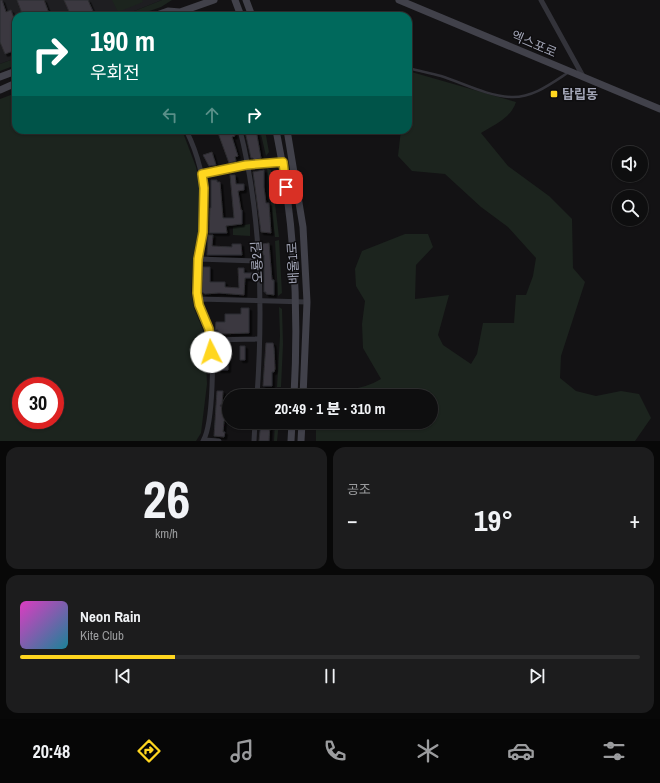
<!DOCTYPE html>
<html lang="ko">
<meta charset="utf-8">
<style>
:root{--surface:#0e0e0f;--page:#1c1c1d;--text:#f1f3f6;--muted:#9b9c9e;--line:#2e2e2f;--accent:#ffd61f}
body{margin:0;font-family:"Archivo Narrow","Noto Sans KR",sans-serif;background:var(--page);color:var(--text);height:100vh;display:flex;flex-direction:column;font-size:15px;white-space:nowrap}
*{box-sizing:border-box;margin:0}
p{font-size:13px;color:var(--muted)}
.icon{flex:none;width:22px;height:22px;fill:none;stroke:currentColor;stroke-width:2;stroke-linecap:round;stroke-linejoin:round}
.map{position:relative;height:441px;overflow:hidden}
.panel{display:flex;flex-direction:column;gap:6px;padding:6px;background:#080808;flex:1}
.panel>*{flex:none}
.hud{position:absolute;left:12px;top:12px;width:400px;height:122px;border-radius:12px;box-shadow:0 1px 3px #0004,0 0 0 1px var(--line);background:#00695c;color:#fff;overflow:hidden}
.tools{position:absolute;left:612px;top:146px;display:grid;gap:8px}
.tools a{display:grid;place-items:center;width:36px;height:36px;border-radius:50%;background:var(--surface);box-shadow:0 1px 3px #0004,0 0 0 1px var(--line);font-size:20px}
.speed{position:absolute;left:12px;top:377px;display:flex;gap:8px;font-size:20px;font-weight:700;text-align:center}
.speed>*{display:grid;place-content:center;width:52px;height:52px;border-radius:50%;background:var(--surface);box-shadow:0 1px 3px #0004,0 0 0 1px var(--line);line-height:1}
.speed .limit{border:6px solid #d22;background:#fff;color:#111}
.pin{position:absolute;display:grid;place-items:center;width:34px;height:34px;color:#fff;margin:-17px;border-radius:8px;box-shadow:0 2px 6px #0006}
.me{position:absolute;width:44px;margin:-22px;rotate:356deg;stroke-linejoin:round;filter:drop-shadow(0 0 3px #0008)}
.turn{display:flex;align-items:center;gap:14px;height:84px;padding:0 12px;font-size:18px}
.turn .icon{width:52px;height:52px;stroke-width:2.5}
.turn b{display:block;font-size:28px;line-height:34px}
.lanes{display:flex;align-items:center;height:38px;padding:0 12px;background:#0003;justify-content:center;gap:20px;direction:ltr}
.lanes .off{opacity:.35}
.big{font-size:30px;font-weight:800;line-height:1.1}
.panel .widget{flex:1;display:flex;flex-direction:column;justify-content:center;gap:6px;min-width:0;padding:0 14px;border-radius:12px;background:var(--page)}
.panel .dial{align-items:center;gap:0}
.dial b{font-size:52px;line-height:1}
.song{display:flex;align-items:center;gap:12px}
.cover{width:48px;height:48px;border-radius:6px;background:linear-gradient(135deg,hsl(310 70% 55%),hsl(190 70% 35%))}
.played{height:4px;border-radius:2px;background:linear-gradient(90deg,var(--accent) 25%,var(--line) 25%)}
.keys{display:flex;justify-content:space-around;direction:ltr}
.heat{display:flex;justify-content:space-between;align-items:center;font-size:22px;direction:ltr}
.panel .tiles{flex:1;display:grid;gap:6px;grid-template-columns:1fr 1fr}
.widget:last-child{grid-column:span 2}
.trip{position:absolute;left:222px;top:389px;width:216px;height:40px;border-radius:20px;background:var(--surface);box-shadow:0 1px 3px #0004,0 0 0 1px var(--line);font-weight:800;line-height:40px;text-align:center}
.tabs{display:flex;height:64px;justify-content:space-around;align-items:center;background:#060606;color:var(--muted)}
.tabs .icon{width:28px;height:28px}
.tabs .active{color:var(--accent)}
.tabs b{font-size:18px;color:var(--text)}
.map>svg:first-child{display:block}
.built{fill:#1e1e21}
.green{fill:#1c241e;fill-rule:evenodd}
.building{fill:#3a393f;stroke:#2d2c30;filter:url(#shadow)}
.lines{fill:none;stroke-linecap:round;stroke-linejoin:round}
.service{stroke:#33333a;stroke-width:2.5}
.minor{stroke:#33333a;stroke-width:5}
.secondary{stroke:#41414a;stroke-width:7}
.route-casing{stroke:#a68b14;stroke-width:10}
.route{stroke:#ffd61f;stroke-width:7}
.poi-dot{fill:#ffd61f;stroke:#0e0d0f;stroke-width:1.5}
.labels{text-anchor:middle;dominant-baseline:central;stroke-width:3;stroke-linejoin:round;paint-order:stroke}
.street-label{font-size:13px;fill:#a2a5b6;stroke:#0e0d0f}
.poi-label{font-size:13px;font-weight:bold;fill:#a2a5b6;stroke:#0e0d0f;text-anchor:start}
</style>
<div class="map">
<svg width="660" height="441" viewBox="0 0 660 441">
<defs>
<filter id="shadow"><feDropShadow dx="2.5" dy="2.5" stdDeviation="0" flood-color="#0009"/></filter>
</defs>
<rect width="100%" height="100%" fill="#131214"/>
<path class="built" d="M0,0H162L122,16H16V58L0,64Z"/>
<path class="green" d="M112,0H142L143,2L118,12Z
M162,0H172L161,7L135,16H122Z
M16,58V65L0,71V64Z
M408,71L516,102C511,118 494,125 481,133L508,166L549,196L572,219L573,268L585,282L561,356L560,378L576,391L596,396L621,391L639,394L651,418L635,441H316V422H431V396H317V391C339,391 361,391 381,379L363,348L362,324L365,301L356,286L355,269L362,251L405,234H428L433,247L416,265L415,299L449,295L438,335L443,345L471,364L477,354L483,323H514L516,295H526L533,276L536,258L508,227L481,207L445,174L412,171L398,156L401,130H408Z
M16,93V130H182L196,167L199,181V228L193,257L191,291L194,308L205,335L207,384L201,433L196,441H0V99ZM21,386H55V420H21Z
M260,130H265L269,152L266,156Z
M267,168L271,170L279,237H275Z
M250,224V236L233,235V227Z
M279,240L282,293L278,296L275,241Z
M279,307L282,309L283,344L281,387H277L280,336Z
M237,391H254L253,396H237Z
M275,422H279L277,441H274Z"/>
<path class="building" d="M0,0H2L6,12L11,10L16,24V50L5,54L0,42Z
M17,0H44L50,16H23Z
M64,0H88L95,16H71Z
M217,130H233L235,136L232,137L238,156L235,157L236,161L229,163Z
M256,130L261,158L254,160L253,158H251L245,131Z
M212,152L216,165L209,166L203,155Z
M264,170V187L266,203H269L271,233L261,232L253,172Z
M230,175H235L236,184H244V190L238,191L241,210H242V224L226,226L227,233H209L210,208H211V180H217V182H220L223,218H234Z
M208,235H213L212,246L232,247V244H241L242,255H207Z
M269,243L272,280H274V295L266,294V292H264V255H263L262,244Z
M203,267H210V282H225V287L239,288L238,268H244V273H253V278H245L244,295L219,293L205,294L202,292Z
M241,308H249V333L218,334V330H215L216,322H225V314H241Z
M266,343H273L274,348L275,369L274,372H272V386H263Z
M240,346H245V360H240Z
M218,359H228V370H218Z
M217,391H223L222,405H220L228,417L224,421L223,432H225L224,437L214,436Z
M261,422H269L270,424L269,441H259Z"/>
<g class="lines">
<path class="service" d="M408,68C419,71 430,73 441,76C463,83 487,96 511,97C533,98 552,83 569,72"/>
<path class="minor" d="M541,0L584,78
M186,130C202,162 208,197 203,233C200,253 196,272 197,293C198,307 206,317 209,330C215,349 213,425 203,441
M240,130C261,214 263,310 257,396
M202,174L246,165L283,162
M198,259L258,261
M198,299L307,302
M211,340L259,339
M204,440L219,441
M254,441L255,422"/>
<path class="secondary" d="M235,0L241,16
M246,0L252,16
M399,0L660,109
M154,16L168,11L180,12L214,0
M0,77L16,71
M0,90L16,83
M276,130C294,217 299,307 294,396
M287,130L303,227L307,302L303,396
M291,441L292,422
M301,441L302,422"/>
</g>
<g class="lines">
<defs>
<path id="route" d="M211,352L209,329L199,305L197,293L198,259L203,232L204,188L202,174L246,165L283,162L286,187"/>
</defs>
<use href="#route" class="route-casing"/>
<use href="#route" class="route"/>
</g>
<rect class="poi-dot" x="550" y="90" width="8" height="8" rx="2"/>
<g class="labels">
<g class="street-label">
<text transform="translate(534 44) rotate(23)">엑스포로</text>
<text transform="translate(257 262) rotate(-93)">오룡2길</text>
<text transform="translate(293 263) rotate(-93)">배울1로</text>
</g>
<g class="poi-label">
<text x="562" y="94">탑립동</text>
</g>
</g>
</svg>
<div class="tools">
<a><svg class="icon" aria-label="sound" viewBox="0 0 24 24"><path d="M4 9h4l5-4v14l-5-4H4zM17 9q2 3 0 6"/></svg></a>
<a><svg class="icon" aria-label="search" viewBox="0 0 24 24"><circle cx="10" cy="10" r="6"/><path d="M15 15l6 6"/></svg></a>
</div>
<div class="speed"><div class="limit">30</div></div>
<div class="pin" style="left:286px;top:187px;background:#d93025"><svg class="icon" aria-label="arrive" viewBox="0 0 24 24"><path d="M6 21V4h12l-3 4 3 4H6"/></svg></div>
<svg class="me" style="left:211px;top:352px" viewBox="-20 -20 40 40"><circle r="19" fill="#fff"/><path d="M0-13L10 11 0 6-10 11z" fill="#ffd61f"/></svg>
<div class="trip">20:49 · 1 분 · 310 m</div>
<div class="hud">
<div class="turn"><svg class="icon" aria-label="right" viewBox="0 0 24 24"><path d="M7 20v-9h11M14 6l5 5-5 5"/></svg><div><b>190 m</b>우회전</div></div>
<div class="lanes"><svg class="icon off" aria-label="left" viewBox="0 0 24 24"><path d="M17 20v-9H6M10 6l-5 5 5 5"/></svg><svg class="icon off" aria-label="ahead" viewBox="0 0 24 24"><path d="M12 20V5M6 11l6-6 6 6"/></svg><svg class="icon" aria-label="right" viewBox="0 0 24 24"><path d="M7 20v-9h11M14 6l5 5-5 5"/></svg></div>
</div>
</div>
<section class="panel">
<div class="tiles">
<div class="widget dial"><b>26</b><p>km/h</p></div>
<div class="widget"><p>공조</p>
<div class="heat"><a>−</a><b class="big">19°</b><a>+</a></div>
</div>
<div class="widget">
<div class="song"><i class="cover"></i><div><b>Neon Rain</b><p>Kite Club</p></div></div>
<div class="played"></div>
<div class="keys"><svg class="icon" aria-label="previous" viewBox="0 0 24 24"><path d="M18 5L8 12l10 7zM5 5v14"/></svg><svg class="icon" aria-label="pause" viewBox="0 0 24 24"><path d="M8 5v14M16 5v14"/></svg><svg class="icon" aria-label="next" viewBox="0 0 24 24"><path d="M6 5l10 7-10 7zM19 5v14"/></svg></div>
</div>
</div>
</section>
<nav class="tabs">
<b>20:48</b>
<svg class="icon active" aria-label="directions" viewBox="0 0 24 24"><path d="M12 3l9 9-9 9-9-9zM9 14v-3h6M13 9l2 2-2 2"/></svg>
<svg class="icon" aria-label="music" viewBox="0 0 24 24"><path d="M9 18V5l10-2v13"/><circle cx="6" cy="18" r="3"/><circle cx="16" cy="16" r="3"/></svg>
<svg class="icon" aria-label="phone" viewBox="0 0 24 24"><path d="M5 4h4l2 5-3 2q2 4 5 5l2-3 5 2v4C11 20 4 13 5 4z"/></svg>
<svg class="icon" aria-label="climate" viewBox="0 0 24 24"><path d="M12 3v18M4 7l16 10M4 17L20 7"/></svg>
<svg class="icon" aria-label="car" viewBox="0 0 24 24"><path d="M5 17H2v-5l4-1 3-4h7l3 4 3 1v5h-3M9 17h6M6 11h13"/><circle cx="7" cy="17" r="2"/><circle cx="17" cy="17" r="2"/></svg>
<svg class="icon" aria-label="filters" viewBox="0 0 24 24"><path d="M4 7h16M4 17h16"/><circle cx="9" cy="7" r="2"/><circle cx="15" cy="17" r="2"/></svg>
</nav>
